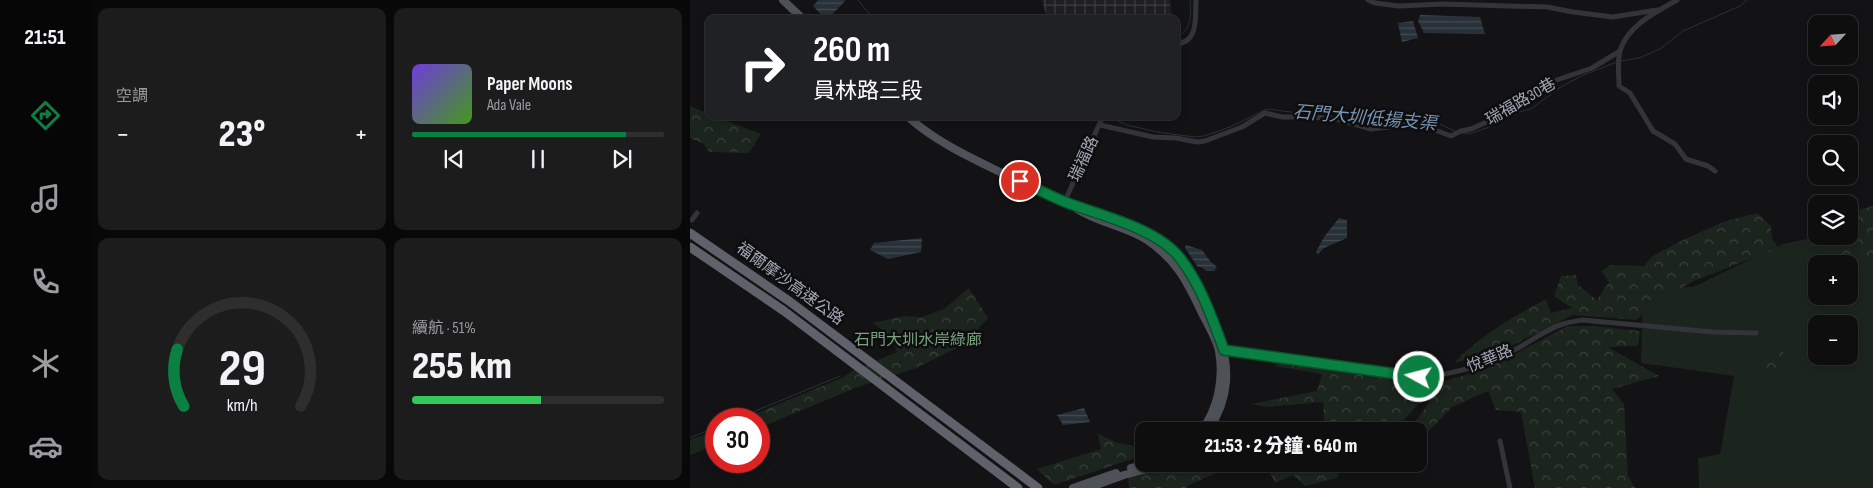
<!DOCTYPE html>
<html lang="zh-TW">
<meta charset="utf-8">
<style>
:root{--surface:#0e0e0f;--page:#1c1c1d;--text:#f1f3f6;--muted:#9b9c9e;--line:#2e2e2f;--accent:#0b8043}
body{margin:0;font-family:"Sofia Sans Condensed","Noto Sans TC",sans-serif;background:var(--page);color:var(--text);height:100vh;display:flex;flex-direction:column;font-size:19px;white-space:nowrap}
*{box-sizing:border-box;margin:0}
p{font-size:16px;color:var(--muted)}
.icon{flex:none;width:28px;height:28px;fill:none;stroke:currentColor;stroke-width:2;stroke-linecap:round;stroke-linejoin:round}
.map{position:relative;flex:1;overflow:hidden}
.drawer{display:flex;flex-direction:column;gap:8px;padding:8px;background:#080808;width:600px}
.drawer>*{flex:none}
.hud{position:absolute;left:15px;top:15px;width:475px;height:105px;border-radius:10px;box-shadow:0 2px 8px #0003,0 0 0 1px var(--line);background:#202124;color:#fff;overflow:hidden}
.needle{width:32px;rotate:244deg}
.controls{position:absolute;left:1118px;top:15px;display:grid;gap:10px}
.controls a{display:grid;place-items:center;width:50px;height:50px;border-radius:10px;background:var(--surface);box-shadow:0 2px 8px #0003,0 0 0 1px var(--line);font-size:25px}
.speed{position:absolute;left:15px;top:408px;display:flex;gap:10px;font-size:25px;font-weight:700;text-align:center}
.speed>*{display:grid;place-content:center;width:65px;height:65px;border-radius:50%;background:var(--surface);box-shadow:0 2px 8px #0003,0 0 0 1px var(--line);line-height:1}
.speed .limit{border:8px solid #d22;background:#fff;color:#111}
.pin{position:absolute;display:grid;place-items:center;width:42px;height:42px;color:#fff;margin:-21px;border:2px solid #fff;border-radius:50%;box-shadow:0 1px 5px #0007}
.me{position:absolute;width:55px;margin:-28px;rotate:277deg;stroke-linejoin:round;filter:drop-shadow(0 0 4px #0008)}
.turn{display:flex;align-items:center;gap:18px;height:105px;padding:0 25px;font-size:22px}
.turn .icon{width:65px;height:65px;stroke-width:2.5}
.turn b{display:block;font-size:35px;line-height:42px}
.big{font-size:38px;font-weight:800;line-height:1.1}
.drawer .widget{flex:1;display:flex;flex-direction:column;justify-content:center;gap:8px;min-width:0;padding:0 18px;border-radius:10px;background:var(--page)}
.drawer .dial{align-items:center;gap:0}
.dial svg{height:130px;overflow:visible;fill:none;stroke:var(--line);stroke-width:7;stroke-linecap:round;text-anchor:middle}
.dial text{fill:var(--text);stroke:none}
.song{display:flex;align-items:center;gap:15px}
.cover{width:60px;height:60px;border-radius:8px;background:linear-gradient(135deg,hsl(260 70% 55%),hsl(100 70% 35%))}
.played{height:5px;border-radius:2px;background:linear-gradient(90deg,var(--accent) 85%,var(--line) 85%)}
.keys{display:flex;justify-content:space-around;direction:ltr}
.heat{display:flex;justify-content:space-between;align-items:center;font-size:28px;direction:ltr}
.charge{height:8px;border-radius:4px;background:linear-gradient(90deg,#34c759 51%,var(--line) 0)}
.drawer .tiles{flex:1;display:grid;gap:8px;grid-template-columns:repeat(2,1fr)}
.trip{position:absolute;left:445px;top:422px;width:292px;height:50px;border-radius:10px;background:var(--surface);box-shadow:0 2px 8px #0003,0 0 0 1px var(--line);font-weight:800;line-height:50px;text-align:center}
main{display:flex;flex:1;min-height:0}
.tab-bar{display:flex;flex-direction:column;width:90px;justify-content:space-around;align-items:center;background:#060606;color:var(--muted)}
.tab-bar .icon{width:35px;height:35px}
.tab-bar .active{color:var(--accent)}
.tab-bar b{font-size:22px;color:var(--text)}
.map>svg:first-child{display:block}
.industrial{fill:url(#industrial-grid)}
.green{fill:#1c241e;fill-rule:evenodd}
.forest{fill:url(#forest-crowns)}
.water{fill:url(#water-rules)}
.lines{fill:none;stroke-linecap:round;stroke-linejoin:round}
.stream{stroke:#283139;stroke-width:1}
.minor{stroke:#333439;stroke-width:5}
.primary{stroke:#4f5159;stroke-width:8}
.motorway{stroke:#5f626b;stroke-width:9}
.route-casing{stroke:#07532c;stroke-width:12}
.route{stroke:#0b8043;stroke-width:9}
.labels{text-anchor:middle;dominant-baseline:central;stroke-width:5;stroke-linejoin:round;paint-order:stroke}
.street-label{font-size:16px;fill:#a3a8b6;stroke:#0e0d0f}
.park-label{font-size:16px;fill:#79a27d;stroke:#0e0d0f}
.water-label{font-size:18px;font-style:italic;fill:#7895b3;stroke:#0e0d0f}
</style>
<main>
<nav class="tab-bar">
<b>21:51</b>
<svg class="icon active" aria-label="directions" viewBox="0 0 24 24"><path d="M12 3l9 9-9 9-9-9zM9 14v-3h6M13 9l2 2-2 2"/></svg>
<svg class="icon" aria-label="music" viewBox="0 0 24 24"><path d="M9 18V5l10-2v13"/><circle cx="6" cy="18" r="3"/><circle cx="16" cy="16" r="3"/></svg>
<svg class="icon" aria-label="phone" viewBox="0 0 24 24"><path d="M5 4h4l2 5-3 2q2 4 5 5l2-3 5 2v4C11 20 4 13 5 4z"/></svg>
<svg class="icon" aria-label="climate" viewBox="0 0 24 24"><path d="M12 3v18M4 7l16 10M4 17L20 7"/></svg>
<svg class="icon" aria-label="car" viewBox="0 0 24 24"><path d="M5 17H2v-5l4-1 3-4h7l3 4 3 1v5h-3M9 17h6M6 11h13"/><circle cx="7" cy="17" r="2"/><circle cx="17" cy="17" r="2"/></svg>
</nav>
<section class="drawer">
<div class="tiles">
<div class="widget"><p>空調</p>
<div class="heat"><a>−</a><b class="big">23°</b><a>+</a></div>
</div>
<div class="widget">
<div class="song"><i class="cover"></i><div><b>Paper Moons</b><p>Ada Vale</p></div></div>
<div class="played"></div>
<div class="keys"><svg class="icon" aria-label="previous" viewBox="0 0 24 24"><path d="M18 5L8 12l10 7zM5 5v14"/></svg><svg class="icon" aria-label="pause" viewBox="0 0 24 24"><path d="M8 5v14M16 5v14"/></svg><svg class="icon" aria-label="next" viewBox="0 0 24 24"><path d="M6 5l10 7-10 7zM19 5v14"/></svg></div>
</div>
<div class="widget dial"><svg viewBox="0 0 100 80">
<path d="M14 69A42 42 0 1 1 86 69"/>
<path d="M14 69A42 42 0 0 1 10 34" stroke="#0b8043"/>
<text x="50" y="56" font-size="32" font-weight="700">29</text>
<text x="50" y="72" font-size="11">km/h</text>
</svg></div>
<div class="widget"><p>續航 · 51%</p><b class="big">255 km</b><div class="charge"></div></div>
</div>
</section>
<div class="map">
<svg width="1183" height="488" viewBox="0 0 1183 488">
<defs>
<pattern id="industrial-grid" width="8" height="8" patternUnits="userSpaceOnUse" patternTransform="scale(1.25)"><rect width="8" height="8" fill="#1f1e21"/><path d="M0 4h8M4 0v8" fill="none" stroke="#3c3c3f"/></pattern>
<pattern id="forest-crowns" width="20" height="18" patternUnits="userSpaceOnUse" patternTransform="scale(1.25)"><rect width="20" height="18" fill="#1c241e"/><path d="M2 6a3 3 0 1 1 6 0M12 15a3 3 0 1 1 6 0" fill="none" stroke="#3a413c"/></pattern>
<pattern id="water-rules" width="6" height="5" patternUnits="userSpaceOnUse" patternTransform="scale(1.25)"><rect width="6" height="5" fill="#283139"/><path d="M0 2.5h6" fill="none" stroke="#444c53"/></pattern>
</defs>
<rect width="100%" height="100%" fill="#131214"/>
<path class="industrial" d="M352,0H480L482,19H357Z"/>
<path class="green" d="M1131,236H1183V488H1009L1008,458L1030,454L1044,376L951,363L953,286L1003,287L1093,244ZM1126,264H1159V296H1126ZM1126,324H1159V356H1126Z"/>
<path class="forest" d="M0,106L19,114V116H23L71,134L59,153L19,152L14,144L0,138Z
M1183,206V259L1146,254L1142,236H1159V212Z
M1067,213L1081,226L1082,239L1089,248L1004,281L960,305L947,320L883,315L809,352L764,363C790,336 823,317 856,299L861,313L882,308L864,296L871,276L886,275L888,285L907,300L919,282L911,271L920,265L954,266L961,257L991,241L1033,222Z
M279,288L298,318L273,345L226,368L165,388L69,428V419H53L154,377L162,371L207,352L203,339L183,323L213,316L232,317L254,309Z
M878,326H905L950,331L948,346L918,347L969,376L922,389L934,404L938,476L945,488H845L831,412L806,410L798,391L762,407L739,431L724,423L755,381L794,370Z
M1081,346L1094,348L1092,362L1086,371L1075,370Z
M595,361L746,379L732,400L704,431H635L633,402L577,407L561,404L627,391L632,374L584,366Z
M26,430V445L0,455V440Z
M408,434L428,443L454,448V455L364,485L347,469L411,449Z
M474,464H658L651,468L647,478L615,486L603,475L585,483L577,467L552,466L528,472L497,486L496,488H439L438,476Z"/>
<path class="water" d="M128,0H155V1L138,19H135L123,6Z
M730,15L790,17L795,34L734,33L728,21Z
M723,21L728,38L712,42L708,23Z
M649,218L657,220V238L634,248L628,254L626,252L634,237Z
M232,238L231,252L198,259L180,250L184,243Z
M496,245L512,250L520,261L527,267L524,271H516L512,267H508L495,248Z
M394,408L400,422L373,425L367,415Z"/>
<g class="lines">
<path class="stream" d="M168,0L181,16L188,19
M203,19L223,16L259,19
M486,37C502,31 501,15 500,0
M931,61L949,58L970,49L993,31L1050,6L1057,0
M416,116L437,125L467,132L505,137L514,136L540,127L577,109L616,114
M654,119L687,123L712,120L747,123L765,131
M772,133L778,134L797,128L820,114L841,109L869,88L891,76L927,62
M46,419L150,376
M0,438L26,427"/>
<path class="minor" d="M678,0L685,3L709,6L753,4L857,7L883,12L923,17L967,10
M987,0C966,12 937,26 930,51C927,61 929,75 929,86L940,93L963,131L985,144L996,159L1018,166L1025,171
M486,44C509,42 505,18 506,0
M410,125L463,137L486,138L507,142L515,141L552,127L575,113L592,117H623L647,119L681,129L714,125L734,126L761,136L771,131L781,129L799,121L861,82L902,68L930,51
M375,201L413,116
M2,220L7,213
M531,350L729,377C761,375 789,367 818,353C837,345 853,330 873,324C879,322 886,321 892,320L1023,332L1066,333
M810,441L820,488"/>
<path class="primary" d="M93,0L113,19
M217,116C246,142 279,157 314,174C334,183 353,192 373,201C411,217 459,224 488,256C507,277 517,305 527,330C541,366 540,398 518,431
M387,209C408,223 436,226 457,240C485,259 496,279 510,309C516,322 526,337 529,351C534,379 528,409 511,431
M441,468L455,464
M383,488L426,473
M398,488L434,475L475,464"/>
<path class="motorway" d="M0,233L99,301L348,488
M0,247L94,311L328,488"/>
</g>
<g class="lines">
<defs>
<path id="route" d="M330,181C345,188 360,196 375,202C409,215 467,228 490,258C511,285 522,318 534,350L729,377"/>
</defs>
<use href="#route" class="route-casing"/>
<use href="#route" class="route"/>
</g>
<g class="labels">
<g class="street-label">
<text transform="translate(831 102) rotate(-30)">瑞福路30巷</text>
<text transform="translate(394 159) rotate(-65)">瑞福路</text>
<text transform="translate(100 284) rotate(36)">福爾摩沙高速公路</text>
<text transform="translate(800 359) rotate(-22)">悅華路</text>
</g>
<g class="park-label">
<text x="228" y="340">石門大圳水岸綠廊</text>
</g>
<g class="water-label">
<text transform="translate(675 118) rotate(5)">石門大圳低揚支渠</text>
</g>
</g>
</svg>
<div class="controls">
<a><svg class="needle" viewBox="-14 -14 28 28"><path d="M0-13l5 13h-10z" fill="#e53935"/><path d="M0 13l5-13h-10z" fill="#9b9c9e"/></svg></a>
<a><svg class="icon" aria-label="sound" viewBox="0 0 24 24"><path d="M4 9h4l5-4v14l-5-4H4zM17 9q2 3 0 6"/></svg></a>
<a><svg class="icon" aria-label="search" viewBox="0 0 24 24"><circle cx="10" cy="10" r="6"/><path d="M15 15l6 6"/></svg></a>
<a><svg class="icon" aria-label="layers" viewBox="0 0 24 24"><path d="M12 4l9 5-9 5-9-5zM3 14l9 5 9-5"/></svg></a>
<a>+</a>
<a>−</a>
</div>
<div class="speed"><div class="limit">30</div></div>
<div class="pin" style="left:330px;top:181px;background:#d93025"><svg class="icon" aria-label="arrive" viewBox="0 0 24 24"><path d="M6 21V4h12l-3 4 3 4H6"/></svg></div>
<svg class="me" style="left:729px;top:377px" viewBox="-20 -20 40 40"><circle r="17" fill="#0b8043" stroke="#fff" stroke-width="3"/><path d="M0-11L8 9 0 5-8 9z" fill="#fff"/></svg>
<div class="trip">21:53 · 2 分鐘 · 640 m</div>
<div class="hud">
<div class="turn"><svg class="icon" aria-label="right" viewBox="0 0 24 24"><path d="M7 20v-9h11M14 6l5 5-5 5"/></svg><div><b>260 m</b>員林路三段</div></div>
</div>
</div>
</main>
